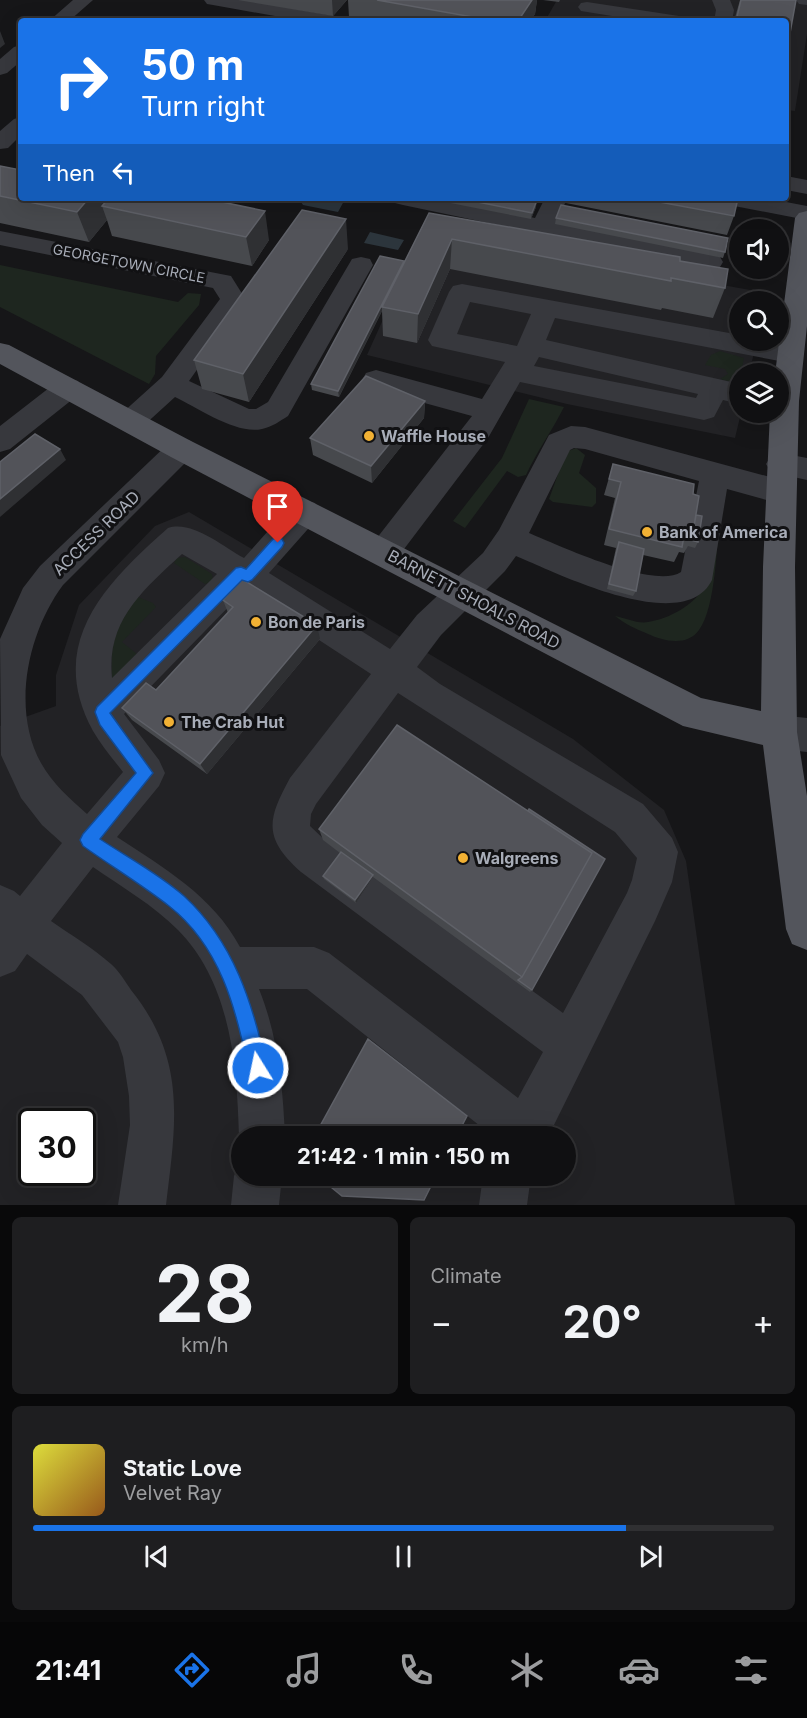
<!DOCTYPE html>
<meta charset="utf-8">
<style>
:root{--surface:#101012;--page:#1e1e20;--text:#f1f3f6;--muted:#9c9d9f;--line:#303032;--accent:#1a73e8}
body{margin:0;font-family:Inter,sans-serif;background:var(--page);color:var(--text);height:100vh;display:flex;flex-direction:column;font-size:22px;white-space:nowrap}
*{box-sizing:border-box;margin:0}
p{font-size:20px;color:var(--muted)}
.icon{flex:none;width:33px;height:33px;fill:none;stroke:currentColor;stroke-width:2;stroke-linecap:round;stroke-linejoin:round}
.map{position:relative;height:1205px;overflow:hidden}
.side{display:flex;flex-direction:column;gap:12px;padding:12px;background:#09090a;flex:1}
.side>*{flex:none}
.guide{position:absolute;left:18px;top:18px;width:771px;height:183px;border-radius:6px;box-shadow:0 6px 24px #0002,0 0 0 2px var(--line);background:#1a73e8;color:#fff;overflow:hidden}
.fabs{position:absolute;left:729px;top:219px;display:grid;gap:12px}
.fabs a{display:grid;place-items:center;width:60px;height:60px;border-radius:50%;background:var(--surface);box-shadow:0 6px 24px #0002,0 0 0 2px var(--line);font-size:30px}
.speed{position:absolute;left:18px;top:1108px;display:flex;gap:12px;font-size:30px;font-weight:700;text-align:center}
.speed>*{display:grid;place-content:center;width:78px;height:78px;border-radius:50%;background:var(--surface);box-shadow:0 6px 24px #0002,0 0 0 2px var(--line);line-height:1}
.speed .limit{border:3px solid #111;border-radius:9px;background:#fff;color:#111}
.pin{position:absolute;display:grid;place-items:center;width:51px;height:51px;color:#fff;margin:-62px -26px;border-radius:50% 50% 50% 0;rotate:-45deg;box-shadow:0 0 6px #0007}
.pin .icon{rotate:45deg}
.me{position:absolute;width:66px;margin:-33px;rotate:350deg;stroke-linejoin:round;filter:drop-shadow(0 0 4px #0008)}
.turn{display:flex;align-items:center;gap:21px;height:126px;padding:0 24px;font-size:27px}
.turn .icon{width:78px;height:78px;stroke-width:2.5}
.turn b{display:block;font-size:42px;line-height:51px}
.then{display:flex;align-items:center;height:57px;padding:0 24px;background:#0003;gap:12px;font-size:22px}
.big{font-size:45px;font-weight:700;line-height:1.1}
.side .tile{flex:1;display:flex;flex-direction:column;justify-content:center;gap:9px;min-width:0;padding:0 21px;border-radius:9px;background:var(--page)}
.side .dial{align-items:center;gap:0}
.dial b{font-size:78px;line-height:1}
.song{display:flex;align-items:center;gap:18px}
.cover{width:72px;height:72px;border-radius:9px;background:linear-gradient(135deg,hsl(60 70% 55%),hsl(30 70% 35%))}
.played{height:6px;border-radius:3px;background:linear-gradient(90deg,var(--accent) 80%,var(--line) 80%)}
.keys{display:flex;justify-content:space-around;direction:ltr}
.heat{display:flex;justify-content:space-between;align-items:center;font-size:33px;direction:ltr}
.side .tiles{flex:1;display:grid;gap:12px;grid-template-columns:1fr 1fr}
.tile:last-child{grid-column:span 2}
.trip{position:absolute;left:231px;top:1126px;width:345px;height:60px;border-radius:30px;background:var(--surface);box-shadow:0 6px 24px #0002,0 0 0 2px var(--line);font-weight:700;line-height:60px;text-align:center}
.menu{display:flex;height:96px;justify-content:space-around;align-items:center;background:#060607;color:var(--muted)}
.menu .icon{width:42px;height:42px}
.menu .active{color:var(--accent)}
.menu b{font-size:27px;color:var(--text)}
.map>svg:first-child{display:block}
.built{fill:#222225;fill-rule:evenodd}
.green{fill:#1e261f}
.water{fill:#2c353c}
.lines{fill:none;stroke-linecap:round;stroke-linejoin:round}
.minor{fill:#37383d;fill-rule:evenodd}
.major{fill:#53555c;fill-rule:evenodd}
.wall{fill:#47494d}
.shaded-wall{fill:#2f3033}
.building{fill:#525359;stroke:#5f6168;stroke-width:1.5}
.route{fill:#1a73e8;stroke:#114b97;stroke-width:1.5}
.poi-dot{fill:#f2b134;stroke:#111113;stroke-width:2}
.labels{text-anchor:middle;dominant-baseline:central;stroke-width:6;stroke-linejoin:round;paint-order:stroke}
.far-street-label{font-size:14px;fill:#a8adb8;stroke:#111113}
.poi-label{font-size:16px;font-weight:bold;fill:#a8adb8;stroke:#111113;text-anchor:start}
.street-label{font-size:16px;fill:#a8adb8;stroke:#111113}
</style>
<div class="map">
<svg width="807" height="1205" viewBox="0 0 807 1205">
<rect width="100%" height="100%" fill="#161618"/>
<path class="built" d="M557,0H807V34L795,111L786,110V21H545Z
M423,231L767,293L765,301L740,302V340L757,341L749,373L740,374L741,413L735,438L567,404L367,355Z
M189,512L573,739L664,810L686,861L735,1205H0V726L56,706V675L79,605L155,526ZM32,1122H82V1173H32ZM242,1137H566V1176H242Z"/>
<path class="green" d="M0,265L178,302L188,293L201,294L199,305L156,356L155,374L149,384L0,307Z
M720,351L744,358L739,384L720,379L728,374L725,369L705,365L711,355Z
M529,399L564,407C552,431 537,451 526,475L518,477L507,471L465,528L453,521L502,458Z
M576,448L585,455L579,473L596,488V503L592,507L553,502L549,499L566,452Z
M720,512C717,540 716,608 699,630C687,647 663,641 648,634C636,629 625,624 615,616C625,618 638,624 648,622C669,619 694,605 704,587Z
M185,557L212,574L213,581L205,584L174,563L177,558Z
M138,597L153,603L156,607L122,642L137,654L116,679L112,678C110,643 116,624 138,597Z"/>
<path class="water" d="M326,198L344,201L338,212L303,205L299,199Z
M370,232L404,240L398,250L364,243Z"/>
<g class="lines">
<path class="minor" d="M73,0H93L69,21H49Z
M204,0H244L335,16L341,17L344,21H303L213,5L207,4Z
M712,0H730L734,10L732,21H714L716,10Z
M796,0H807V5L799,4Z
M587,2L679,16L685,17L688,21H643L581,11L578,7L581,3Z
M21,45V61L7,73L0,75V59L14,47Z
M21,117V135L8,148L0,149V131L14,119Z
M786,176L807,180V194L786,190Z
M392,198H436L535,218L545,198H567L557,223L711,254L720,257L723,262L720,267L711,270L403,205L395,203Z
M718,198H765L807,206V220L729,205L721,203Z
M0,231L231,276L246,300L189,381L249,409H256L268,402L352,259L361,257L370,259L373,265L288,416C280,421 272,427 262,429C237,435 198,408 175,397L141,428L131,431L121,428L117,421L121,414L162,377L220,299L213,288L0,245Z
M462,284L740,335V340C760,340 779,342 799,347L803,354L799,361L790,363L555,318L546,340L740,384V404L723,400L714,417L704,420L520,382L488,438L395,561L384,565L373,561L368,552L373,543L472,416L366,387L362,380L366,373L376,370L482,399L505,362L432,346L428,340L449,292L453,286ZM470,302L531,314L517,346L457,334ZM539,357L698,394L696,398L534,366Z
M68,378L78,381L82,388L78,395L10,449L0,452V426L58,381Z
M571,426L585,427L781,480L792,484L796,492L792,500L781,504L727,489L712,580C684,637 557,573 516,556L505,571L441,635L417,667L440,684L643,804L672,838L678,852L672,882L655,921L548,1137H494L307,989H259C278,1036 283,1087 285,1137H242V1144L239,1137C237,1065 231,984 178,930C153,905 122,887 93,867L51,921C71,935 93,948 111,964C119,971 125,981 131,990C187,1060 176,1122 166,1205H118L130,1125L129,1096L123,1057L118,1042L82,995L27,954L15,971L0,977V885L14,891L20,896L62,843L42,825L21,798L1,755L0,639L23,588L40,566L171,441L181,438L191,441L196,449L191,457L63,585C28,632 11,709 41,763C52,783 70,799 87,814L123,772C113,759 101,745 93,731C45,643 106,583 168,528C192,520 222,546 244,558L293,503L304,500L315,503L319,512L315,521L269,573L390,649L417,615L483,553L499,530L549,435ZM574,448L585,449L699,481L681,572C654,590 558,545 529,533L570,450ZM182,554L217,574L112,678C106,621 143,590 182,554ZM244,591L371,674L290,778C267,820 263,838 301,872L543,1052L518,1098L329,953L314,947H240C213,896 164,868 117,837L159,786L165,773L159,760L124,714ZM398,693L615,832L637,858L632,880L627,893L563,1013L329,844L310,826L311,814L316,804Z
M781,453L807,458V480L771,472L766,464L771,456Z
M779,715L807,718V752L779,749L766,744L761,732L766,720Z
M241,1159L242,1176H282L279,1205H231L234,1176Z
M483,1176H531L527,1205H479Z"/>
<path class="major" d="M807,211V326L799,401L795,567L797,732L807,796V950L792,944L786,929L763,745L683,726L171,457L0,364V343L9,345L191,441L701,698L761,711L763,567L770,412H778V374H775L795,218L799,213Z"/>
</g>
<path class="wall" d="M238,0H347L333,16Z
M348,0H537L535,14L530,21H371L349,17Z
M543,0H560L559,2Z
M740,0H796L786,21H734Z
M0,166L89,198H104L106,202L269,240L252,266L112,236L107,220L89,242L0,223Z
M425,198H527L536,207L531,219Z
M567,198H738L734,216L727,235L566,203Z
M429,213L680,261L725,288L713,318L662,308L661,310L450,269L417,343L383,336L382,311L339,397L312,390L311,384L404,263Z
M556,218L725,252L723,258L555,224Z
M348,249L249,402L202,389L194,360Z
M425,401L424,418L372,483L313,455L310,438Z
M613,464L693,494L696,515L698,542L695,548L688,546L684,553L679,552L674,562L643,555L636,591L633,596L607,589L616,548L604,545L615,498L604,495Z
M223,600L320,639L207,774L132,720L122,708L156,690L228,613Z
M397,725L532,990L530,992L373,877L356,903L324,879L323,876L340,853L323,840L319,829Z"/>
<path class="shaded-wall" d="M332,0H347L333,16Z
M532,0H537L535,14L530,21H518Z
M0,31L5,44L0,48Z
M89,198H104L107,207L102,206L107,220L89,242L77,212Z
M537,200L536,207L531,219L532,213Z
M265,211L269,240L252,266L246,237Z
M346,219L348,249L249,402L243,374Z
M452,239L450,269L417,343L418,314Z
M404,261L382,307V311L339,397L338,391Z
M425,401L424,418L372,483L371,466Z
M60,449L66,460L0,517V499Z
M317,625L320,639L207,774L200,764Z
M373,875V877L356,903L355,900Z"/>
<path class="building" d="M377,0H532L518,21H495Z
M741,0H796L786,55V21H736Z
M0,166L21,170V198H89L77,212L0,196Z
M109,198H203L265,211L246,237L102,206Z
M458,198H527L537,200L532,213Z
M638,198H738L734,216Z
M561,205L728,238L725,252L556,218Z
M302,210L346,219L243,374L194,360Z
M429,213L680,257V261L728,269L725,288L671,278V281L452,239L418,314L382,307Z
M380,256L404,261L338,391L311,384Z
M366,376L425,401L371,466L310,438Z
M35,434L60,449L0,499V462Z
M613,464L694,484L693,494L699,496L692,538L684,536L682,547L609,529L621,482L609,479Z
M696,515L702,516L698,542L691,540L692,538Z
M619,542L644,549L636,591L609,584Z
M242,579L317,625L200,764L122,708L146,683L156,690L233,607L223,600Z
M397,725L592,853L522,977L319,829Z
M529,809L605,859L532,990L518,980L522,977L592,853L528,811Z
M341,852L373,875L355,900L323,876Z
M368,1039L467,1116L456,1137H314Z
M321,1176H436L424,1200L342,1196L321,1179Z"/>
<path class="route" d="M278,538L282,539L284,543L282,547L252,580L248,582L242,580L110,713L153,773L100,839C127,857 159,874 184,896C234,942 253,1004 267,1068L264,1074L258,1077L251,1074L248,1068C236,1008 220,946 169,906C142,885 111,866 83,846L80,840L83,834L136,773L100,725L95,712L97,707L236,568L241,567L246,569L273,539Z"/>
<g class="poi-dot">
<circle cx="369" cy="436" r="6"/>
<circle cx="647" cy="532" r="6"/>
<circle cx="256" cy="622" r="6"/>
<circle cx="169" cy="722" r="6"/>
<circle cx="463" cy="858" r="6"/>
</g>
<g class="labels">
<g class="far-street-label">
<text transform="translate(129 263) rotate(11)">GEORGETOWN CIRCLE</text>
</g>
<g class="poi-label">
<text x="381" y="436">Waffle House</text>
<text x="659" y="532">Bank of America</text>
<text x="268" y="622">Bon de Paris</text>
<text x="181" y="722">The Crab Hut</text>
<text x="475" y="858">Walgreens</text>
</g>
<g class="street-label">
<text transform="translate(96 533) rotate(-44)">ACCESS ROAD</text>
<text transform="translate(474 599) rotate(28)">BARNETT SHOALS ROAD</text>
</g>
</g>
</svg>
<div class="fabs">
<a><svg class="icon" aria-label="sound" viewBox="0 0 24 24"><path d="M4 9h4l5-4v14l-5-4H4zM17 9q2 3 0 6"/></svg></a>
<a><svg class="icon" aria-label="search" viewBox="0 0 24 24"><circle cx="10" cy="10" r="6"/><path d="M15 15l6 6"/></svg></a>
<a><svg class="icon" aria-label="layers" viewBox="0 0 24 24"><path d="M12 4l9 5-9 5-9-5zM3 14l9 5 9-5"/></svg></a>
</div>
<div class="speed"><div class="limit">30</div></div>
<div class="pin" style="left:278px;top:543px;background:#d93025"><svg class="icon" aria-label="arrive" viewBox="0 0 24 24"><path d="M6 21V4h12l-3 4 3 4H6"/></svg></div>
<svg class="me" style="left:258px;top:1068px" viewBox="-20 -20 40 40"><circle r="17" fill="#1a73e8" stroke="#fff" stroke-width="3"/><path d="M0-11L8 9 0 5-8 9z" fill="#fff"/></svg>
<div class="trip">21:42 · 1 min · 150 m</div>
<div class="guide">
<div class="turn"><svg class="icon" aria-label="right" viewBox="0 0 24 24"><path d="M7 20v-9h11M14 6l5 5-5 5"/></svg><div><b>50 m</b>Turn right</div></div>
<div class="then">Then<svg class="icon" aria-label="left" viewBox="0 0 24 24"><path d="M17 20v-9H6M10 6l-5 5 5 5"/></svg></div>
</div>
</div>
<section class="side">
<div class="tiles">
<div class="tile dial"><b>28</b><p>km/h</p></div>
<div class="tile"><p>Climate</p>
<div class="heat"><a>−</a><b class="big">20°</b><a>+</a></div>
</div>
<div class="tile">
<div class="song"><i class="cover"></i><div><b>Static Love</b><p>Velvet Ray</p></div></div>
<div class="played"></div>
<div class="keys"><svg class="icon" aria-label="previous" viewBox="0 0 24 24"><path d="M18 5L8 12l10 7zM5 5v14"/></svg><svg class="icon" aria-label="pause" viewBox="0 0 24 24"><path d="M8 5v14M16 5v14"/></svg><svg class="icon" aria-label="next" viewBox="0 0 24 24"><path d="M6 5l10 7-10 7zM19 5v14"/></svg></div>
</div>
</div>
</section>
<nav class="menu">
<b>21:41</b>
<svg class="icon active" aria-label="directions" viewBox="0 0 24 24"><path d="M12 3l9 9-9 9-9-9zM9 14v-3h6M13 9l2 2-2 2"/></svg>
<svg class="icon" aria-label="music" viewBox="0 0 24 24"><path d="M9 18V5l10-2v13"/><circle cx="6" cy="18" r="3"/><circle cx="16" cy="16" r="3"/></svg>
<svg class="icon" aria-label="phone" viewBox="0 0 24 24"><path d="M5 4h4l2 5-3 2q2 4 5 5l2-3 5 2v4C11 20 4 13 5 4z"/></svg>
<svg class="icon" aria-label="climate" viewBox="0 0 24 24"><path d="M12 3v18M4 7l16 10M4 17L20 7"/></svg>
<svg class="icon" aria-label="car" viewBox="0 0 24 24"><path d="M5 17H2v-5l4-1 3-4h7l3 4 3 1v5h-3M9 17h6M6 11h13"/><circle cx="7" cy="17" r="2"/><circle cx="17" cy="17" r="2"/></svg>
<svg class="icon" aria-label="filters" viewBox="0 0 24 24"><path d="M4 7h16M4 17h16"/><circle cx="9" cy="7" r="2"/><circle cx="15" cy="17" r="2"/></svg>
</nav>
